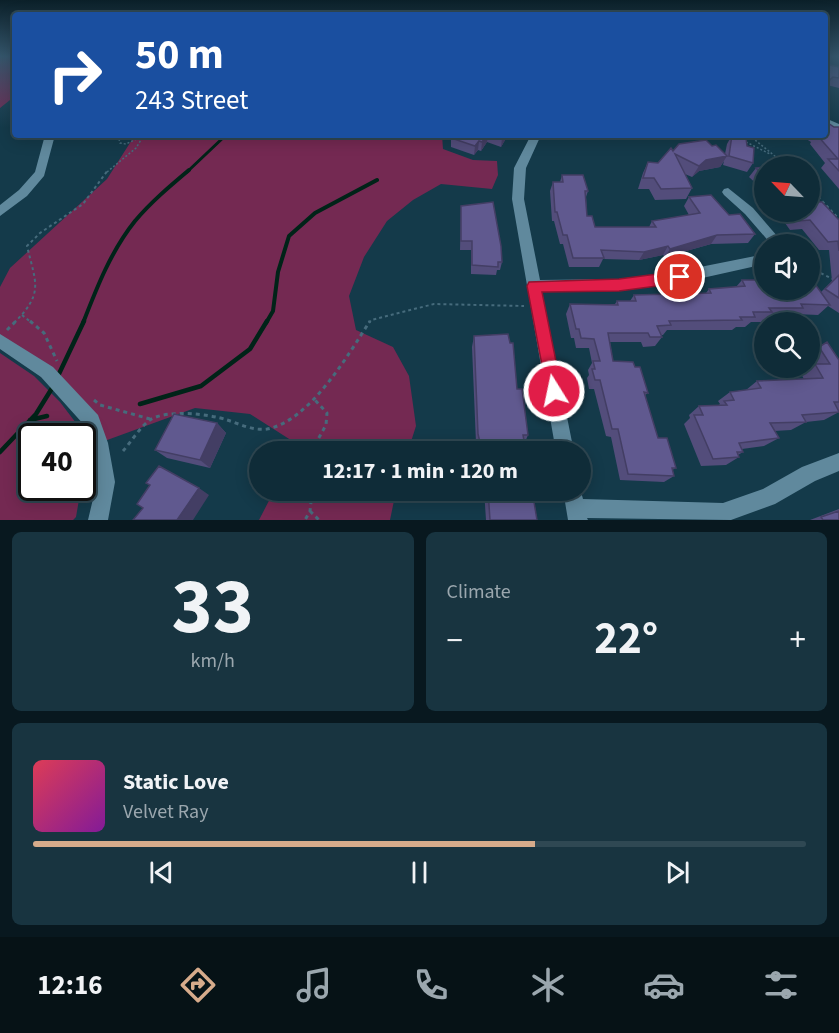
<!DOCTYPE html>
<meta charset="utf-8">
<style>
:root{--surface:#0f2c38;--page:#183440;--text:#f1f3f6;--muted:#9ba7ae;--line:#2f4853;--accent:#d6ab8b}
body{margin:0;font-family:"Source Sans 3",sans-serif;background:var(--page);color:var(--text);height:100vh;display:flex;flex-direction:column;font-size:22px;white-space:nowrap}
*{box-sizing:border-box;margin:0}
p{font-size:20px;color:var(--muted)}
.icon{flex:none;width:33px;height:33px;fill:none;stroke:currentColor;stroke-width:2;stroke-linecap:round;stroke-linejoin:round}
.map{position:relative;height:520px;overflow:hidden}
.panel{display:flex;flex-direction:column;gap:12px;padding:12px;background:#08181f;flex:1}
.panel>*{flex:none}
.guide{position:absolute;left:12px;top:12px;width:816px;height:126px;border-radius:6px;box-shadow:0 3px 15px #0003,0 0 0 2px var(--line);background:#1a4fa0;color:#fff;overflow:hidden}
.needle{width:39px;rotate:295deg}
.controls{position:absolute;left:754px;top:156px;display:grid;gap:12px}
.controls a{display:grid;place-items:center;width:66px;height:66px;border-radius:50%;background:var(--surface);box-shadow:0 3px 15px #0003,0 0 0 2px var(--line);font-size:30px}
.speed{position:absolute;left:18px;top:423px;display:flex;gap:12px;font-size:30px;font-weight:700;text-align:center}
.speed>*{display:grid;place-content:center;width:78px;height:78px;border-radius:50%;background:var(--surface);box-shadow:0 3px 15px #0003,0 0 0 2px var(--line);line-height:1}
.speed .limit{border:3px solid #111;border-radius:9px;background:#fff;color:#111}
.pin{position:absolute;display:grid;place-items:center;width:51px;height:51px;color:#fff;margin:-26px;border:3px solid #fff;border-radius:50%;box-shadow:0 2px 6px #0007}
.me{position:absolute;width:66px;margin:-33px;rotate:350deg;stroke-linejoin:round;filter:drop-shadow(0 0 4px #0008)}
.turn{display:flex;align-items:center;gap:21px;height:126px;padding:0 24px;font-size:27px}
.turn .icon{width:78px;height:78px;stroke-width:2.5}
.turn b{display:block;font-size:42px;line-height:51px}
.big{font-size:45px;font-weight:700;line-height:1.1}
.panel .card{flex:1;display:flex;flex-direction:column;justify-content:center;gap:9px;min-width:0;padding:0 21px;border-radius:9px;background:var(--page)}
.panel .dial{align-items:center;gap:0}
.dial b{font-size:78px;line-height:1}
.song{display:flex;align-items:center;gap:18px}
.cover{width:72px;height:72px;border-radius:9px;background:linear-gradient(135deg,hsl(350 70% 55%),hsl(290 70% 35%))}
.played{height:6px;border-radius:3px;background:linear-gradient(90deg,var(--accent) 65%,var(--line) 65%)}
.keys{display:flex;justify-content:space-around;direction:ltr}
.heat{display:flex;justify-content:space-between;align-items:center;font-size:33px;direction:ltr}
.panel .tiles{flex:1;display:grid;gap:12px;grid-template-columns:1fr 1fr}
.card:last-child{grid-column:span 2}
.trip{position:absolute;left:249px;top:441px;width:342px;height:60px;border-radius:30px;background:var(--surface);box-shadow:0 3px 15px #0003,0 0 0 2px var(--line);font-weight:700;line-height:60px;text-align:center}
.menu{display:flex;height:96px;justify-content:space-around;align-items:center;background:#061216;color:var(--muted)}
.menu .icon{width:42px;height:42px}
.menu .selected{color:var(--accent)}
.menu b{font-size:27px;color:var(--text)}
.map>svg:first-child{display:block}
.green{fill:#742952}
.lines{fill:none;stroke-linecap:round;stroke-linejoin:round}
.stream-far2{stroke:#002318;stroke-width:3}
.stream-far1{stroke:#002318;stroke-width:4}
.stream{stroke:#002318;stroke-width:4.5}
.path-far2{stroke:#466b7c;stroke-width:1.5;stroke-dasharray:2 2;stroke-linecap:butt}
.path-far1{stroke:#466b7c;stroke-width:2;stroke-dasharray:3 3;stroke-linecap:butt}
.path{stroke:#466b7c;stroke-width:3;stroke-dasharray:4 4;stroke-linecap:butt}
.minor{fill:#60899d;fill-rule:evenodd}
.wall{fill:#534d7b}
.shaded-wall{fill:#433e64}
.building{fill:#60598f;stroke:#433e64;stroke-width:1.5}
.route{fill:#e11d48;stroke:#92132f;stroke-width:1.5}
</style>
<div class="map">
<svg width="839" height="520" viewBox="0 0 839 520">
<rect width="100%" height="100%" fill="#143a4a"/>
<path class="green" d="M0,56H15V96L0,108Z
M135,135H442L443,149L473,160L497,161L498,175L492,189L441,184L413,200L387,221L364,257L349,296L356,330L393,347L409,376L416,426L408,451H293L297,444L250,414L195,408L99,443L92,421L0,341V287L10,268L107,179Z
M0,353L34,376L60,402L76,423L78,436H32V488H81L76,517L73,520H0Z
M274,491V490L396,491L390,520H259Z"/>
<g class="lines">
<path class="stream-far2" d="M187,172L226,135"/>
<path class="stream-far1" d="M83,323C97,287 111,251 135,221C151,202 170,186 189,170
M266,323L273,311L278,272L289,236L315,213L377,180"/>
<path class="stream" d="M57,378L84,321
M140,404L201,386L250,349L267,321
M30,420L47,416
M0,452L36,414L54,385"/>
<path class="path-far2" d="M118,135L120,143L126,144L143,136
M749,135L787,166
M746,142L770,154
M107,172L136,148L144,135"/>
<path class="path-far1" d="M810,188L839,219
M810,268L839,282
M22,315L32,323
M14,323C44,293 36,284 27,246L40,233L83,204L108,170
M369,323L371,320L434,304L524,306"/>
<path class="path" d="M30,321L44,333L57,361
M7,330L16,321
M94,400L100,405L150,419
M123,451C131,442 140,427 150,420C166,409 210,414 227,420C240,424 253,431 267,429C310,421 348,355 370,321
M311,452L326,425L327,413L315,400
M289,490L288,497L292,501L303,497L311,502L310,511L305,520
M310,511L319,520"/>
<path class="minor" d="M825,118L839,124V131L825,125Z
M45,135H55L44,176L27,196L0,216V205L19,190L35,172Z
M531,135H541L526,168L524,199L540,280L619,279L680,271L765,254V264L680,283L619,291L542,292L574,452H556L512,199L514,168Z
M728,188L753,208L784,244H771L745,214L724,195L722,192L724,189Z
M0,334L53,367L98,415L108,443L115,482L108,520H88L97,482L85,426L41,377L0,349Z
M839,453V471L815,481L775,504L731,520L587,518L588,520H568L563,490H580V488L583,499L723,503L763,489L802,467Z"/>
</g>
<path class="wall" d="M839,67V88L827,85Z
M834,127H839V189L821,168L825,163L810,144L811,142L800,135H825Z
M454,135H508L501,147L487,142L481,151L478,150L474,155L451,147V138Z
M732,135L747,146L753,163L747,172L723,165L724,161L720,167L699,171L692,177L685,174L692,188L686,199L655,200L649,189H638L643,173L648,162L658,163L673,151L712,146L725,154L727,144Z
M765,167V200L761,194L763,190L749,177L756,168Z
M562,175L588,191L586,197L587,216L595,227H649L652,221L689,215L684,206L689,197L729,215L755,234L748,243L711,244L665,257L663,255L639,260L603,259L599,267H569L563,244H560L554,221H552L550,191L553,182H560Z
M813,202L839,220V313L828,306L818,315L795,314L791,317L766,318L761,322H751L745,327H736L732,330H667L663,335H661L662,337L655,346L643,347L641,342H610L613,361L635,367L648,393L645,395L658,438L676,468L672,470L674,476L664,482L620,480L611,437L606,436L594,389H589L587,378L589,375L588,370L592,363L589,348H576L574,338H571L566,314L570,304H615L617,301H630L634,295L706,293L709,289L736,287L742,280H755L757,278L821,292L832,281L829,250H819L802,229L790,230L785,223H782L774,212H810Z
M461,206L502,262L500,270H497L496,275L471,274V250H460Z
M474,336L517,389L528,435L525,442L526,452H477L476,443L472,347Z
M819,347L839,360V412L824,420L806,422L791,430L774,431L779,438L764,446L742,449L743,452L738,455L739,457L726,465L701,466L684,424L690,418L689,415L699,406L719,405L720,404L718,401L730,392L746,390L757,381L804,379L801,374L811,367L810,366V354Z
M217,423L226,433L210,468L167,458L155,450Z
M484,490H537L538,496L534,500L537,520H486Z
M839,509V520H810Z"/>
<path class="shaded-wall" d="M487,135H488L487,142L481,151L482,142Z
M504,135H508L501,147L502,138Z
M479,141L478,150L474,155L475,146Z
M727,156L720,167L699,171L692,177L699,166L706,160Z
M717,235L711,244L665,257L670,249Z
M668,246L663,255L639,260L644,252Z
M217,423L226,433L210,468L200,460Z
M199,488L209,495L193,520H177Z"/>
<path class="building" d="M825,64L839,67V78L833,77L825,84Z
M825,121L834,127H839V171L828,159H838L817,135H825Z
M454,135H487L482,142L479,141L475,146L451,138Z
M493,135H504L502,138Z
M732,135L746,138L747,146L754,148L753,163L729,156Z
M706,140L712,146L716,145L727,156L706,160L699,166L675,154L692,188L661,189L654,178H643L648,162L658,163L671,148L673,151L679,144Z
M784,165L785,166H767Z
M765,167V177L756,168Z
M562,175H583L588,191H585L587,216H592L595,227H656L652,221L700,213L689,197L711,195L729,215L740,214L755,234L717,235L670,249L668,246L644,252L601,250L604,258H573L567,235H563L557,212H555L553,182H563Z
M810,199L813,202H822L839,220V251L838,241L828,242L810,220L798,221L793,214H790L788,212H810Z
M493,202L501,246L502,262H498V267L472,265V241H461V206Z
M839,275V298L825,289Z
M810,277L830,305L801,304L803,308H769L772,312H753L755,317H740L742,320L669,321L671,325L657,326L662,337H650L648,333H608L613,361L633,362L635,367H640L648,393L644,392L658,438H667L676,468H672L674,476L628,474L618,429H612L600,380H595L592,369H595L593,361H600L594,339L581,338L579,329H576L570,304L618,305L617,301H636L634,295L711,293L709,289L745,286L742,280H759L757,278H765V290H810Z
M508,334L510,343H513L517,389H522L528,435H523L526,452L482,451L478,434L474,336Z
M827,342L839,360V402H834L839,412L802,415L806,422L770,423L779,438L739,443L743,452H737L739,457L713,459L694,415H703L699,406L727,405L724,401L734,400L730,392L761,388L757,381L823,378L815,364H830L819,347Z
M174,414L217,423L200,460L155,450Z
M159,466L199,488L177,520H133L143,508L137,504L150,485L146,483Z
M488,490H537L538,496H533L537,520H490Z
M839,511V520H823L821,517Z"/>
<linearGradient id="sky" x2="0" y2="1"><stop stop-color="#0b2029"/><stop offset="0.44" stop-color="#34556b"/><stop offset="1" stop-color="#34556b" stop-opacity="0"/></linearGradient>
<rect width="839" height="128" fill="url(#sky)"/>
<path class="route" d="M680,271L685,273L687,277L685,281L680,283L619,291L542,292L562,391L560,397L554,399L548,397L527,286L529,282L619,279Z"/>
</svg>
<div class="controls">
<a><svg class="needle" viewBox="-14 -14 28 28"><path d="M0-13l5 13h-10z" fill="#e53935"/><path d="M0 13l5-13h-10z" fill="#9ba7ae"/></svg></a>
<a><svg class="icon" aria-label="sound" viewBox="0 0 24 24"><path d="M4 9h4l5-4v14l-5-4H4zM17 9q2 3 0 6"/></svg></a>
<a><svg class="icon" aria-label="search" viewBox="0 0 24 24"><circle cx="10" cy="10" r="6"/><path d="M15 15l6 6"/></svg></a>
</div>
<div class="speed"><div class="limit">40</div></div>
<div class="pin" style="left:680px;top:277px;background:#d93025"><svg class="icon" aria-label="arrive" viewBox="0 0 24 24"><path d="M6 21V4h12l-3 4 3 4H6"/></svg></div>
<svg class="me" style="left:554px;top:391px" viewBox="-20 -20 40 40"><circle r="17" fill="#e11d48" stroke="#fff" stroke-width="3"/><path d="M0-11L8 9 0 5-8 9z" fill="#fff"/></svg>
<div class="trip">12:17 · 1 min · 120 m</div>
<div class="guide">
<div class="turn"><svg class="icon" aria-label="right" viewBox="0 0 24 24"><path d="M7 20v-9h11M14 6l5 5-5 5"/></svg><div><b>50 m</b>243 Street</div></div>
</div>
</div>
<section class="panel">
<div class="tiles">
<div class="card dial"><b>33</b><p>km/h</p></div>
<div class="card"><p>Climate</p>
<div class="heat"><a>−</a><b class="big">22°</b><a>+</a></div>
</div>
<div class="card">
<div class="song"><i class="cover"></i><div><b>Static Love</b><p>Velvet Ray</p></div></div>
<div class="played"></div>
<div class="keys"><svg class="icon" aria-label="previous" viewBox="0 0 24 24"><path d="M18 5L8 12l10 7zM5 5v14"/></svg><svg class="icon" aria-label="pause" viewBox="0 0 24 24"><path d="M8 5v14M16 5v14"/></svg><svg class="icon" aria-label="next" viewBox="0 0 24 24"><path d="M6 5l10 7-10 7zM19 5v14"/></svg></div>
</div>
</div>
</section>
<nav class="menu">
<b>12:16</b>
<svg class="icon selected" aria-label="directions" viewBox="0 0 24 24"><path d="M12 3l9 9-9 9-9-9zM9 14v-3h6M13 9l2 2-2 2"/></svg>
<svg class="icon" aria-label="music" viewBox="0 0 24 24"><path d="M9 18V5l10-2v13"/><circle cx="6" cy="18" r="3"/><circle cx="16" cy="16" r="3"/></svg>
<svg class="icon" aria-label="phone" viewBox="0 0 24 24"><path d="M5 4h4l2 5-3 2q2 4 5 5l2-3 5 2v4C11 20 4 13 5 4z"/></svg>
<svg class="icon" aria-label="climate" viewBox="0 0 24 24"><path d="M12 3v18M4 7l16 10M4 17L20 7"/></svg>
<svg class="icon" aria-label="car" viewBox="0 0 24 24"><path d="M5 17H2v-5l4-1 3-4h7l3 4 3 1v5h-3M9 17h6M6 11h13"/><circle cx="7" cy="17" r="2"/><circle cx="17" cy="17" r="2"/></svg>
<svg class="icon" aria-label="filters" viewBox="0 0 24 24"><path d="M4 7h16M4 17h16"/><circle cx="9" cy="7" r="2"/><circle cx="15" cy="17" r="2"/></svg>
</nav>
